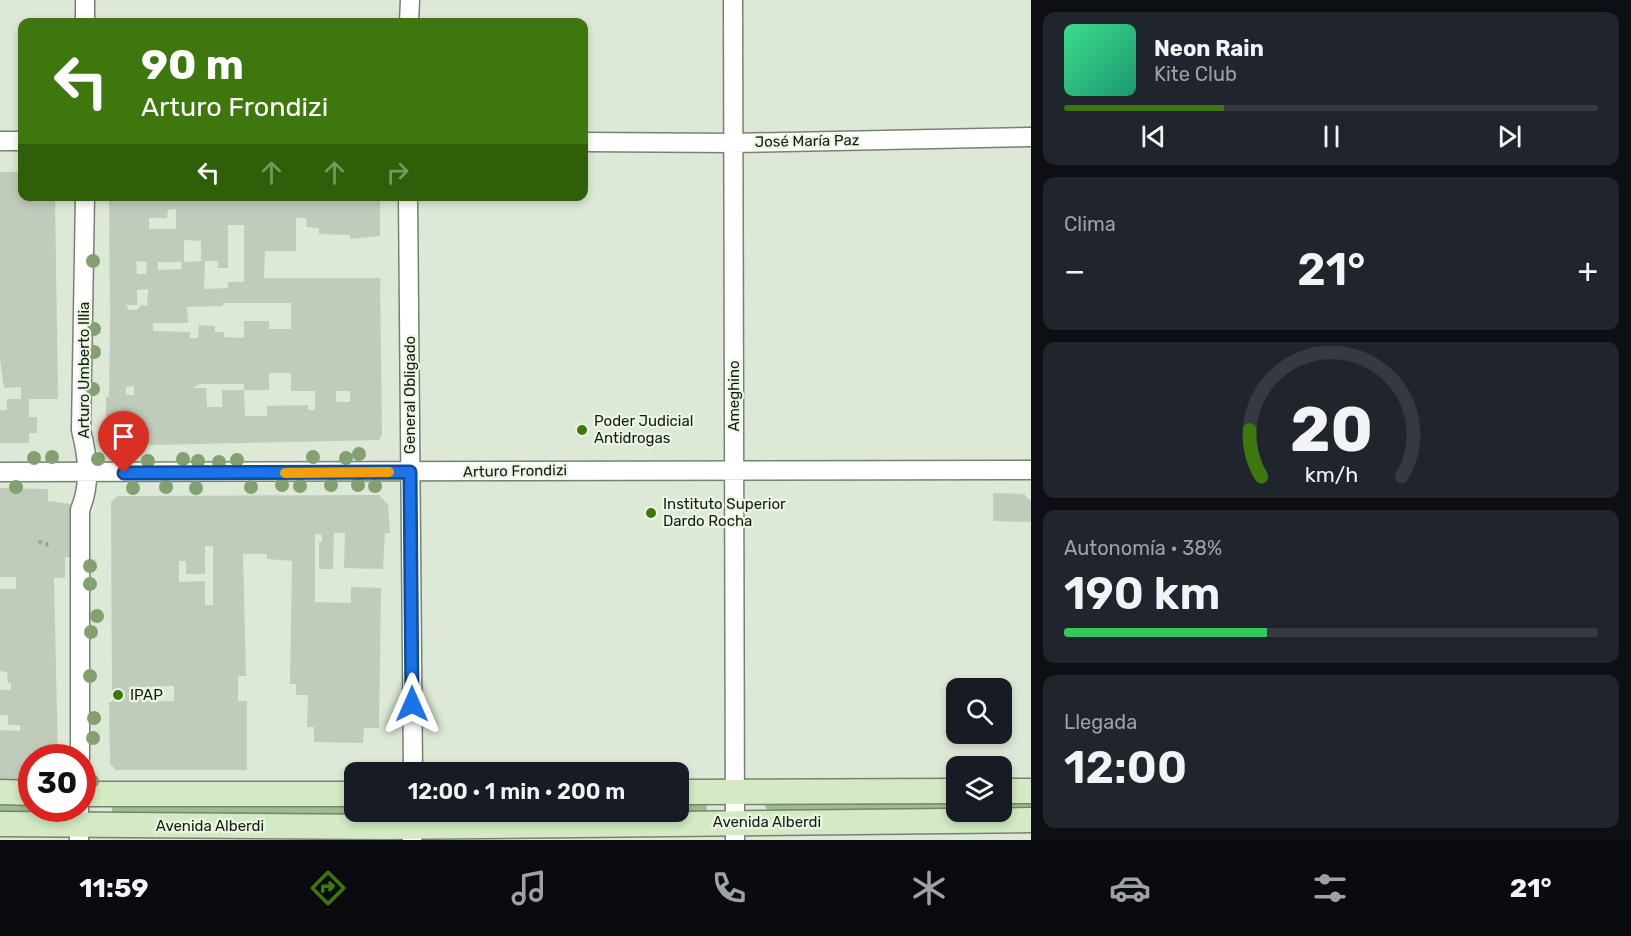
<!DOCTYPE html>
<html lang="es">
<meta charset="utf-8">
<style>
:root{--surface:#171b24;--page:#20242c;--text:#f1f3f6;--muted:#9ea1a6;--line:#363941;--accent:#3d770d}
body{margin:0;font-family:Rubik,sans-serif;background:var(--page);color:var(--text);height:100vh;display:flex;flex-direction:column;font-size:22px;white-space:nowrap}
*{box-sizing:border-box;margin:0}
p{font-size:20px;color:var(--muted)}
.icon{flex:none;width:33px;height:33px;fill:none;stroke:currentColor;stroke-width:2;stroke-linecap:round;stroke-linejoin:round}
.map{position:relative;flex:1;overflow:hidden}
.drawer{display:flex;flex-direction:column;gap:12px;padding:12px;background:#0d0f14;width:600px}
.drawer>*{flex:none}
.hud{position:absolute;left:18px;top:18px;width:570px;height:183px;border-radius:12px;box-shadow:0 3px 9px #0003;background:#3d770d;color:#fff;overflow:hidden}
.tools{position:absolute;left:946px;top:678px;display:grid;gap:12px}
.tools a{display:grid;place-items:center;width:66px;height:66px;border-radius:12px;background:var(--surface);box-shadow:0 3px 9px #0003;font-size:30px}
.speed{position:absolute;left:18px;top:744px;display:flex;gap:12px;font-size:30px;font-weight:700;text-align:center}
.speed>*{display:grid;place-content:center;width:78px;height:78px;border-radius:50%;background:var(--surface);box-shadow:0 3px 9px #0003;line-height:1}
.speed .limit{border:9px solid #d22;background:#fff;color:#111}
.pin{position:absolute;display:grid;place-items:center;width:51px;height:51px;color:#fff;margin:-62px -26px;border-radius:50% 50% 50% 0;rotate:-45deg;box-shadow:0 0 6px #0007}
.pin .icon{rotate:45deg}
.me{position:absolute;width:66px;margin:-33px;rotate:0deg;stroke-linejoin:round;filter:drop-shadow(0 0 4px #0008)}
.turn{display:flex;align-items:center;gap:21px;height:126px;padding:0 24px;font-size:27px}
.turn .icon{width:78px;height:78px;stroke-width:2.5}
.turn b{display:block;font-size:42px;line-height:51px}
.lanes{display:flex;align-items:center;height:57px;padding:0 24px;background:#0003;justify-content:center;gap:30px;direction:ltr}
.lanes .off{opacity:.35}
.big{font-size:45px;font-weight:600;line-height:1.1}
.drawer .tile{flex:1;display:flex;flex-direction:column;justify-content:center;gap:9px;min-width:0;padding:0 21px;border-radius:12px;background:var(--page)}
.drawer .dial{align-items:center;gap:0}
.dial svg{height:156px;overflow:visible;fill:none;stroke:var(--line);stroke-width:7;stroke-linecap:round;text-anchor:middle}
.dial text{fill:var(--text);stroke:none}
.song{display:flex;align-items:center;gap:18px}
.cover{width:72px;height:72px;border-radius:9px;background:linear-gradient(135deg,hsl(150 70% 55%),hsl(160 70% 35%))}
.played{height:6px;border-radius:3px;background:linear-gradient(90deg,var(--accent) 30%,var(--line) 30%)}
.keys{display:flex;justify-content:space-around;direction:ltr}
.heat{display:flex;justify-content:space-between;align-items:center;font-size:33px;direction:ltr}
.charge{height:9px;border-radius:4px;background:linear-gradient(90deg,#34c759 38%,var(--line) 0)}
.trip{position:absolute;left:344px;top:762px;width:345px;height:60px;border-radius:12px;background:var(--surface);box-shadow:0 3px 9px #0003;font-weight:600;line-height:60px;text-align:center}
.tabs{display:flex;height:96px;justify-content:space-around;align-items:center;background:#090b0e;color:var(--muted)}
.tabs .icon{width:42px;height:42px}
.tabs .active{color:var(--accent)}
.tabs b{font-size:27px;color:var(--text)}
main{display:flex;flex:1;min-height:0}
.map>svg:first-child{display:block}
.green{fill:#9ebd8f}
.building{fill:#c0ccbb;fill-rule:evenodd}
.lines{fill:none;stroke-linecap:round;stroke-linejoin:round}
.street-casing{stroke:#778272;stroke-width:21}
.secondary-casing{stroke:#778272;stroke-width:27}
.path{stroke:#9aa496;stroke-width:3;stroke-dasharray:4.5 4.5;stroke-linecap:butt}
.street{stroke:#fff;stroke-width:18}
.secondary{stroke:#d3eac4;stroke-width:24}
.tree{fill:#83a070}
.route-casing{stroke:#114b97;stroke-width:15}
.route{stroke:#1a73e8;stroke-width:10}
.slow{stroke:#f59e0b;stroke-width:10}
.poi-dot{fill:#3d770d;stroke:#eaf7e4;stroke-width:2}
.labels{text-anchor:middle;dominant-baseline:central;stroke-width:4.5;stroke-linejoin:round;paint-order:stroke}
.street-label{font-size:15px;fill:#161b14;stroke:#eaf7e4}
.poi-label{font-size:15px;fill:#161b14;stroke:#eaf7e4;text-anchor:start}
</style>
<main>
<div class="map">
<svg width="1031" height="840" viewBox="0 0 1031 840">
<rect width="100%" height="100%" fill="#dde9d7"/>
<path class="green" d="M678,799L706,802L707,810L703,812H439H678Z
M957,799V812H1002V799H1026L1031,802V811L1026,813L768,812L764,804L768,801Z
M0,802L31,803L32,808L54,809L55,813L0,815Z
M354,802V812L382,813L378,815L115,816L112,813V805Z"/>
<path class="building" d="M0,172H22V196H55L58,399H29V417H37V433H29V443H0V410H7V399H21V387L4,388L0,359Z
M109,196H380V236L350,239V235L319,234V228L307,227L306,218H296V251H265L264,278H380L382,435L379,440L106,446V397H109L110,328ZM176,209V229H149V218H167L168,210ZM228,225H244V282H228V288L204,289L205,261H218V268H228ZM184,240L201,241V261L184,262ZM136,261L147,262L146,274H137ZM158,262H181L182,269L158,270ZM148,289L147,306L141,305L137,310H129L126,305H137V290ZM223,303H291V329H269V321H244V338L224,337V332H215V326L199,325L198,338H190V332L153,331V323H188L187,307L223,306ZM269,373H291V391H315V410H308V405L267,406V416H245L244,390H222V407H207L206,388H193L199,384H244V390H269ZM134,386V395H126V387ZM336,391H350V402H336Z
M0,488L48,489V501L71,504V557H65V578H54L58,758H32V772H20L21,786L0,785V730L20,731V725H8V715H0V690H11V683H8L7,672L0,671V589H16V577H0Z
M993,493L1024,494L1031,501V522L993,521Z
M379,495L388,504L390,533H385L383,569L344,568L345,533H334L333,569H319V542H322V535L315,534V602L351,603V587L381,588L379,728H364L363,743L314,742V727H307L308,695H296V684H290L292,561L267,559V554H243L246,676H238V701H247V770H116L110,764L109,702H112L111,502L117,496ZM205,546H213V605H205V581L179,582V561H186V574H205ZM174,686V701H142V687Z"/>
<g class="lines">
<defs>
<path id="street" d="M733,0L735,840
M85,22V0
M409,22L410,0
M0,141H22
M584,142L733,143L1031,137
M408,196L413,772
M0,472L1031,470
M80,758V510C91,483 88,458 81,430L85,196
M79,808V840
M412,840L413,812"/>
<path id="secondary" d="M1002,791H1031
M0,792L32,793
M678,792L957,791
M82,794H354
M0,824L386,827L1031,820"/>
</defs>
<use href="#street" class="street-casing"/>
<use href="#secondary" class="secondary-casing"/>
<path class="path" d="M38,542H47V547"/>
<use href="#street" class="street"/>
<use href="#secondary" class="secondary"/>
</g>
<g class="tree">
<circle cx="93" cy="261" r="7"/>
<circle cx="94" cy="329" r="7"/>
<circle cx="94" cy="352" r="7"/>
<circle cx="93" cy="389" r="7"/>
<circle cx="359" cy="454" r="7"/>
<circle cx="52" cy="457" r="7"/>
<circle cx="313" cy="457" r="7"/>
<circle cx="34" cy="458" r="7"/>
<circle cx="346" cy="458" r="7"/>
<circle cx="98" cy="459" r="7"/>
<circle cx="183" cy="459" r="7"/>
<circle cx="237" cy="460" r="7"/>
<circle cx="148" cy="461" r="7"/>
<circle cx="198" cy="461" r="7"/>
<circle cx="219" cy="462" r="7"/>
<circle cx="282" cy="485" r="7"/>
<circle cx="331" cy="485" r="7"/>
<circle cx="358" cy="485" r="7"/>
<circle cx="300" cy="486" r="7"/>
<circle cx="375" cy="486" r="7"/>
<circle cx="16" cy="487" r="7"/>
<circle cx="166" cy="487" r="7"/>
<circle cx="251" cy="487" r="7"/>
<circle cx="133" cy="488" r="7"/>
<circle cx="196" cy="488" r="7"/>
<circle cx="90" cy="566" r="7"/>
<circle cx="90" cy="584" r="7"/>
<circle cx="97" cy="616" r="7"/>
<circle cx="91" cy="632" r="7"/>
<circle cx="90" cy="676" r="7"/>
<circle cx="94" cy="718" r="7"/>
<circle cx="93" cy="738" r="7"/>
<circle cx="92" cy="781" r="7"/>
</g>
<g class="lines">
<defs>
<path id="route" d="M124,473L410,472L412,704"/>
</defs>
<use href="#route" class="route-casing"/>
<use href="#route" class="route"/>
<path class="slow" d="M285,473L389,472"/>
</g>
<g class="poi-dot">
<circle cx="582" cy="430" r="6"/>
<circle cx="651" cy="513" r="6"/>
<circle cx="118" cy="695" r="6"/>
</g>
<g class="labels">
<g class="street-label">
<text transform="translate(807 141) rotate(-1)">José María Paz</text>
<text transform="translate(84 370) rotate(-90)">Arturo Umberto Illia</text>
<text transform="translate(410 395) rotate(-90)">General Obligado</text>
<text transform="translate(734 396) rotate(-90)">Ameghino</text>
<text transform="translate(515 471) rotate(-1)">Arturo Frondizi</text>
<text x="767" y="822">Avenida Alberdi</text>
<text x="210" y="826">Avenida Alberdi</text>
</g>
<g class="poi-label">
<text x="594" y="421">Poder Judicial<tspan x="594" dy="17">Antidrogas</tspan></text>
<text x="663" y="504">Instituto Superior<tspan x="663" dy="17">Dardo Rocha</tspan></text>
<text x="130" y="695">IPAP</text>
</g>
</g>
</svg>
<div class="tools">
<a><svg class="icon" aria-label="search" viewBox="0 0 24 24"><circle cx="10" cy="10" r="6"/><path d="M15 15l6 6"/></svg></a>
<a><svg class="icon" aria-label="layers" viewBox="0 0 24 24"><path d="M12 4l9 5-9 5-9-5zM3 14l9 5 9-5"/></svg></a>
</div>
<div class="speed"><div class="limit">30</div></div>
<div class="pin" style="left:124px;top:473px;background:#d93025"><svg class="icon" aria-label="arrive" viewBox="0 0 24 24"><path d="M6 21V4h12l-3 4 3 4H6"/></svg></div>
<svg class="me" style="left:412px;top:704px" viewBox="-20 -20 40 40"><path d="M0-17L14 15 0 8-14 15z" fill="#1a73e8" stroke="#fff" stroke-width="4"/></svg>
<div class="trip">12:00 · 1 min · 200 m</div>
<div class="hud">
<div class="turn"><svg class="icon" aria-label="left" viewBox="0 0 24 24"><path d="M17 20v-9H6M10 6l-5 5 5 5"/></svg><div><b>90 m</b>Arturo Frondizi</div></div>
<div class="lanes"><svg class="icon" aria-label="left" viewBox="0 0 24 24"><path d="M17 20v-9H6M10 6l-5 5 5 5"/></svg><svg class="icon off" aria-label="ahead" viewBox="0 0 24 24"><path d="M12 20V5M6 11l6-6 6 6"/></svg><svg class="icon off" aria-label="ahead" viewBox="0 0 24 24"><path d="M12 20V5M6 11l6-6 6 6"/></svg><svg class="icon off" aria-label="right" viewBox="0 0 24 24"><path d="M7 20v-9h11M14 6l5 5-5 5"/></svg></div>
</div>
</div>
<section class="drawer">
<div class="tile">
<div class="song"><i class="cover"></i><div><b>Neon Rain</b><p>Kite Club</p></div></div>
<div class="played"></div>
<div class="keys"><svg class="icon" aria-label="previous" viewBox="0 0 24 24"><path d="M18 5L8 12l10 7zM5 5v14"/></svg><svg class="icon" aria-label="pause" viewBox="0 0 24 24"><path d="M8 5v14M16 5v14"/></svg><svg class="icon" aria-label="next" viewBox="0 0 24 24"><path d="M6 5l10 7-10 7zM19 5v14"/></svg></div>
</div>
<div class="tile"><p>Clima</p>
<div class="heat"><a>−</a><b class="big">21°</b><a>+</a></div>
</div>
<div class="tile dial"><svg viewBox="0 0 100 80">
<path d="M14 69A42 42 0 1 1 86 69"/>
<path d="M14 69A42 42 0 0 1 8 45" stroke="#3d770d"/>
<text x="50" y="56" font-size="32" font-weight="700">20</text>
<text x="50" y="72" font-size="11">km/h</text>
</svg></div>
<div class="tile"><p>Autonomía · 38%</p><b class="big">190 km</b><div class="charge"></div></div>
<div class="tile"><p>Llegada</p><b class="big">12:00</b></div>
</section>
</main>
<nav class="tabs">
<b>11:59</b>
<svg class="icon active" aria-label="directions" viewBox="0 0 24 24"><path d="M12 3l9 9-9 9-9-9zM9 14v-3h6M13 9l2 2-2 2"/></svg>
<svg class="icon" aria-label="music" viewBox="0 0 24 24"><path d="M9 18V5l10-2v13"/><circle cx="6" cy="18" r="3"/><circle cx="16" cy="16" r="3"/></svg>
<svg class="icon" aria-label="phone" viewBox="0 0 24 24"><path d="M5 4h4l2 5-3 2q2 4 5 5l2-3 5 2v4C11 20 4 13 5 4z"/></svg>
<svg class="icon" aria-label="climate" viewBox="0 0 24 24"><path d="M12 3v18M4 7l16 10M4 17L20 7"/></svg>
<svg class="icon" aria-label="car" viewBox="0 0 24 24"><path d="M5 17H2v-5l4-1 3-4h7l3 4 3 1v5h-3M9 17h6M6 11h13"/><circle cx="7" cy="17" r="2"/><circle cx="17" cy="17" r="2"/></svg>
<svg class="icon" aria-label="filters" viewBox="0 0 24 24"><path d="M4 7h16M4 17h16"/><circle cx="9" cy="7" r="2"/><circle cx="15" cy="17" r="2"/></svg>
<b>21°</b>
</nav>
